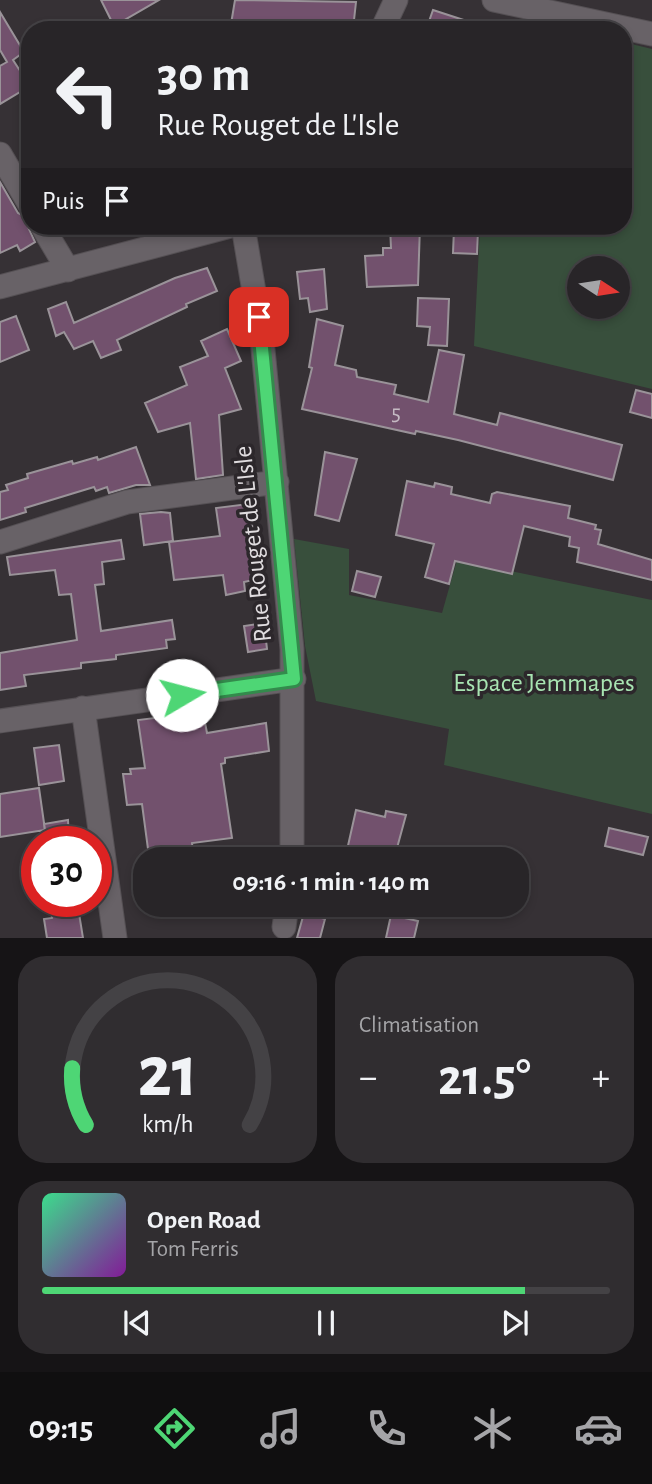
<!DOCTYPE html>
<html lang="fr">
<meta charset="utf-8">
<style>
:root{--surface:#282528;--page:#302d30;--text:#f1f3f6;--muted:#a5a5a8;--line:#444245;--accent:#4ed675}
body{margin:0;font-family:"Alegreya Sans",sans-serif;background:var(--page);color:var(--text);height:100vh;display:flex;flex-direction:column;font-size:26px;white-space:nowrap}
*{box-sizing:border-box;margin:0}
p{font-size:23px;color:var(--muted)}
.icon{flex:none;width:38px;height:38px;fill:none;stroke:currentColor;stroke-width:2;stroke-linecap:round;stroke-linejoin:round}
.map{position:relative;height:938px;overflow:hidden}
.drawer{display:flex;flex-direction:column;gap:18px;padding:18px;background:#161416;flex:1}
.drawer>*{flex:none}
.guide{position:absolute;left:21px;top:21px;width:611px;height:214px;border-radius:28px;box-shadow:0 4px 10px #0003,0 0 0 2px var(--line);background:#282528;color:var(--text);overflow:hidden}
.needle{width:46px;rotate:102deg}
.buttons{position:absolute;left:567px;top:256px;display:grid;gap:14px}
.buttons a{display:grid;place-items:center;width:63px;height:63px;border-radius:50%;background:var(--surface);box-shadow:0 4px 10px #0003,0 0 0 2px var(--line);font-size:35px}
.speed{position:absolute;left:21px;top:826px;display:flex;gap:14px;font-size:35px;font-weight:700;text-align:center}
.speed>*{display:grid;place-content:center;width:91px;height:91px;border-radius:50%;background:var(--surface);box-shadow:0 4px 10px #0003,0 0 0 2px var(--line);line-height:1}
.speed .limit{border:10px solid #d22;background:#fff;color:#111}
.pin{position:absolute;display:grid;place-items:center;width:60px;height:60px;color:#fff;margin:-30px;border-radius:14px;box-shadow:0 4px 10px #0006}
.me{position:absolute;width:77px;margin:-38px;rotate:82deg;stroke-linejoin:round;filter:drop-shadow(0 0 5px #0008)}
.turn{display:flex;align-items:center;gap:24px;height:147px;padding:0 21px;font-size:32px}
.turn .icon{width:91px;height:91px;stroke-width:2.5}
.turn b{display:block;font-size:49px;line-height:60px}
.then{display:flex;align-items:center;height:66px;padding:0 21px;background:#0003;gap:14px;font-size:26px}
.big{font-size:52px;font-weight:600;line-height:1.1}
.drawer .widget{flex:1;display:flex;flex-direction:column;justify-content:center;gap:10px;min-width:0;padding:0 24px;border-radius:28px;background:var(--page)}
.drawer .dial{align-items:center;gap:0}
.dial svg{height:182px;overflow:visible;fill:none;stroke:var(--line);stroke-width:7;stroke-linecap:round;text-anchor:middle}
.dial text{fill:var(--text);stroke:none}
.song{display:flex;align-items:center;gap:21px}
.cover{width:84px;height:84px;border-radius:10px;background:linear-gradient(135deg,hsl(150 70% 55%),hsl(290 70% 35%))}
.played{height:7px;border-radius:4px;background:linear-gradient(90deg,var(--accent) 85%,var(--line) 85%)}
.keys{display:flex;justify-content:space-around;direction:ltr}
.heat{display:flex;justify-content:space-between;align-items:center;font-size:38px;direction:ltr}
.drawer .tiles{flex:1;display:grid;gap:18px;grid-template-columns:1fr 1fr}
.widget:last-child{grid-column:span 2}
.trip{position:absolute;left:133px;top:847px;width:396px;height:70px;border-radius:28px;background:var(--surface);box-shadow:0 4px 10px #0003,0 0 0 2px var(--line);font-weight:600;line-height:70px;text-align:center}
.dock{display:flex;height:112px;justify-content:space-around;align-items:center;background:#100f10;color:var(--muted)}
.dock .icon{width:49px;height:49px}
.dock .current{color:var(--accent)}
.dock b{font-size:32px;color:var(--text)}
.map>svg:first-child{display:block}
.green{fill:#384f3c;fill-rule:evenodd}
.building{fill:#72516d;stroke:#9a9399;stroke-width:2}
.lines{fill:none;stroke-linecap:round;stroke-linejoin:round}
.minor-casing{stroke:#555054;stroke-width:25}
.minor{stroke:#686267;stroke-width:23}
.route-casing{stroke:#338b4c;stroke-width:18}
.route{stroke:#4ed675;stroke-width:12}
.labels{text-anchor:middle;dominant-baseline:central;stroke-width:7;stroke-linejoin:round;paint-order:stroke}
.number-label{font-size:23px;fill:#c5bac3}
.street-label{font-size:26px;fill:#e1dde0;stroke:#2c272b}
.park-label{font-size:26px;fill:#a8e4b2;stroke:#2c272b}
</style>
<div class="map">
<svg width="652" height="938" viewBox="0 0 652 938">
<rect width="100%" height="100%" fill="#363135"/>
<path class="green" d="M623,42L652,49V389L474,346L480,226H623ZM579,268H618V306H579Z
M294,539L349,549V595L442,613L457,560L652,600V814L444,765L449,729L316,701L305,646Z"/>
<path class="building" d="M101,0H159L114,26Z
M235,0L356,2L353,29L295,24V30H230Z
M433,10L482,26L481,30H426Z
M0,12L24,52L13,60L30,86L0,104V66L7,62L0,50Z
M0,182L18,213L30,219L28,227L35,242L20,251L17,245L0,253Z
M390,226H420L418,285L367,287L365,256L383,255V248H391Z
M454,229L478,230L477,254L453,253Z
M207,268L217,291L186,304L187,307L117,340L121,350L101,358L93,341L74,349L64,332L56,336L48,309L66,302L74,323L175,278Z
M324,269L327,309L310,312L308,298L300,299L297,272Z
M418,298L449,299L447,346L428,345L430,327L417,326Z
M16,316L29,350L0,362V322Z
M317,319L343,326L335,365L356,370L357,377L396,385L394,394L428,402L439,350L464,355L454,414L497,425L500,413L622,445L613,480L458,440L416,431L415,434L302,409L312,368L309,367Z
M227,329L241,361L225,368L241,409L219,415L223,475L196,479L190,423L158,432L145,403L187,385L180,367L208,356L201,341Z
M636,390L652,394V418L630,412Z
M136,447L150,485H136L109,493L107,487L96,491L94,487L25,508L26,512L0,520V492L8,490L6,485L28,478L27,474L72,461L73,464L97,457L98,460Z
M325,452L357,459L339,521L315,515Z
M407,481L434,487L435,483L452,487L451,494L490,503L492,494L497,492L570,506L568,518L596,525L595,529L601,530L598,544L652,560V580L577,562L579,548L569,546L570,537L524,526L512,574L455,561L449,584L425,577L434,544L396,535Z
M248,504L262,578L244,582L245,591L226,595L223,575L174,580L169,542L220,536L216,508Z
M161,512L170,513L173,541L144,545L140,514Z
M121,540L124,559L102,562L104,584L95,585L101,631L172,620L175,639L166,640L167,648L116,655V659L81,663V668L24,675L26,686L0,690V653L77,640L71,594L59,595L55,570L10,575L7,557Z
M357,571L381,577L375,597L352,591Z
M264,623L267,649L248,652L244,626Z
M203,712L207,733L266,723L269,751L225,758V763L221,764L232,838L192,843L194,859H158L156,848L148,849L142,804L127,805L123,774H131L130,769L145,768L138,720Z
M59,745L64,781L39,785L34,748Z
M39,788L45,830L0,837V794Z
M356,810L385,817L386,811L406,815L394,859H345Z
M68,820L69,842H46L44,824Z
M609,828L648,837L643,855L605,846Z
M50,901H77L83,938H47L44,919L52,918Z
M304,913L325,919L320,938H297Z
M391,915L418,921L414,938H386Z"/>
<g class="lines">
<defs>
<path id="minor" d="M494,0L652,34
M382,30L396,0
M0,154L30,205
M42,226L68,270
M243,226L262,339L292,649V859
M0,287L231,226
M0,542L127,502L277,482
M83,708L115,938
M0,721L294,679
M284,927L287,905"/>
</defs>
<use href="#minor" class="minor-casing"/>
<use href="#minor" class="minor"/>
</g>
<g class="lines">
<defs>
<path id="route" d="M182,695L294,679L259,317"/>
</defs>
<use href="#route" class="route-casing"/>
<use href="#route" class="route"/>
</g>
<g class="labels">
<g class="number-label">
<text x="396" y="413">5</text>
</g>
<g class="street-label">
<text transform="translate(253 544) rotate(-96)">Rue Rouget de L'Isle</text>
</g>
<g class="park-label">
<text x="544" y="683">Espace Jemmapes</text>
</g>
</g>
</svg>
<div class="buttons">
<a><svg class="needle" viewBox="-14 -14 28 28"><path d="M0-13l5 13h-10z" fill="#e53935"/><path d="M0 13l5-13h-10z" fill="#a5a5a8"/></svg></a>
</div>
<div class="speed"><div class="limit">30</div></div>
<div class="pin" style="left:259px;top:317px;background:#d93025"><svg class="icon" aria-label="arrive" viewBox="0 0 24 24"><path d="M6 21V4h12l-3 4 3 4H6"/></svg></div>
<svg class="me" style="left:182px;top:695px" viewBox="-20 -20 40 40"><circle r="19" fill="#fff"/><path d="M0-13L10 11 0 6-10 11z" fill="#4ed675"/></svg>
<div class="trip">09:16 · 1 min · 140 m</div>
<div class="guide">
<div class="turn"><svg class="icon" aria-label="left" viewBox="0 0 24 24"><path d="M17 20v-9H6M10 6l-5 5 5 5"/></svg><div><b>30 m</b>Rue Rouget de L'Isle</div></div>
<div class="then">Puis<svg class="icon" aria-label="arrive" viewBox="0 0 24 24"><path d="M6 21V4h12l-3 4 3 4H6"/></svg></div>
</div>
</div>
<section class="drawer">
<div class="tiles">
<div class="widget dial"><svg viewBox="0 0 100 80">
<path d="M14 69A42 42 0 1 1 86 69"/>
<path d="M14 69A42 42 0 0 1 8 44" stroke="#4ed675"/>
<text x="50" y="56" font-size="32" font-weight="700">21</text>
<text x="50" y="72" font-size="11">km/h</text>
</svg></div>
<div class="widget"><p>Climatisation</p>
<div class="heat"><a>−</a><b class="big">21.5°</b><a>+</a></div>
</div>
<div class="widget">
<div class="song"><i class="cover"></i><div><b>Open Road</b><p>Tom Ferris</p></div></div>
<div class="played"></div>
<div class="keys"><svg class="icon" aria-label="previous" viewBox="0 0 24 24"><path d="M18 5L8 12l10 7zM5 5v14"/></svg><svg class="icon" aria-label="pause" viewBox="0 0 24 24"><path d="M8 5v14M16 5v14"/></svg><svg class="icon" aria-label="next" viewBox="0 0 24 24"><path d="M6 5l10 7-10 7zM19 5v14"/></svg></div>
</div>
</div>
</section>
<nav class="dock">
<b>09:15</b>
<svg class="icon current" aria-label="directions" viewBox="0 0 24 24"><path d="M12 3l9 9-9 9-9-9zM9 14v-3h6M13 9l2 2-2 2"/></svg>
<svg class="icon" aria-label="music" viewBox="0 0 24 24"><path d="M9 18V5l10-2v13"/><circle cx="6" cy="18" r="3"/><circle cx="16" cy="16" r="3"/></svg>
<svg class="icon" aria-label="phone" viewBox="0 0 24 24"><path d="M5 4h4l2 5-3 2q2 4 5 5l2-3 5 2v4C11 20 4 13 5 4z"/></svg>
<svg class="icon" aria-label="climate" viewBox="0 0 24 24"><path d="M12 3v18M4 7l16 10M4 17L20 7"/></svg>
<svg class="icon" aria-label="car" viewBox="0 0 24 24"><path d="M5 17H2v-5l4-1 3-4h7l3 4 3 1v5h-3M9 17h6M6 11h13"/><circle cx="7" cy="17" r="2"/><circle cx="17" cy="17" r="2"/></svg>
</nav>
